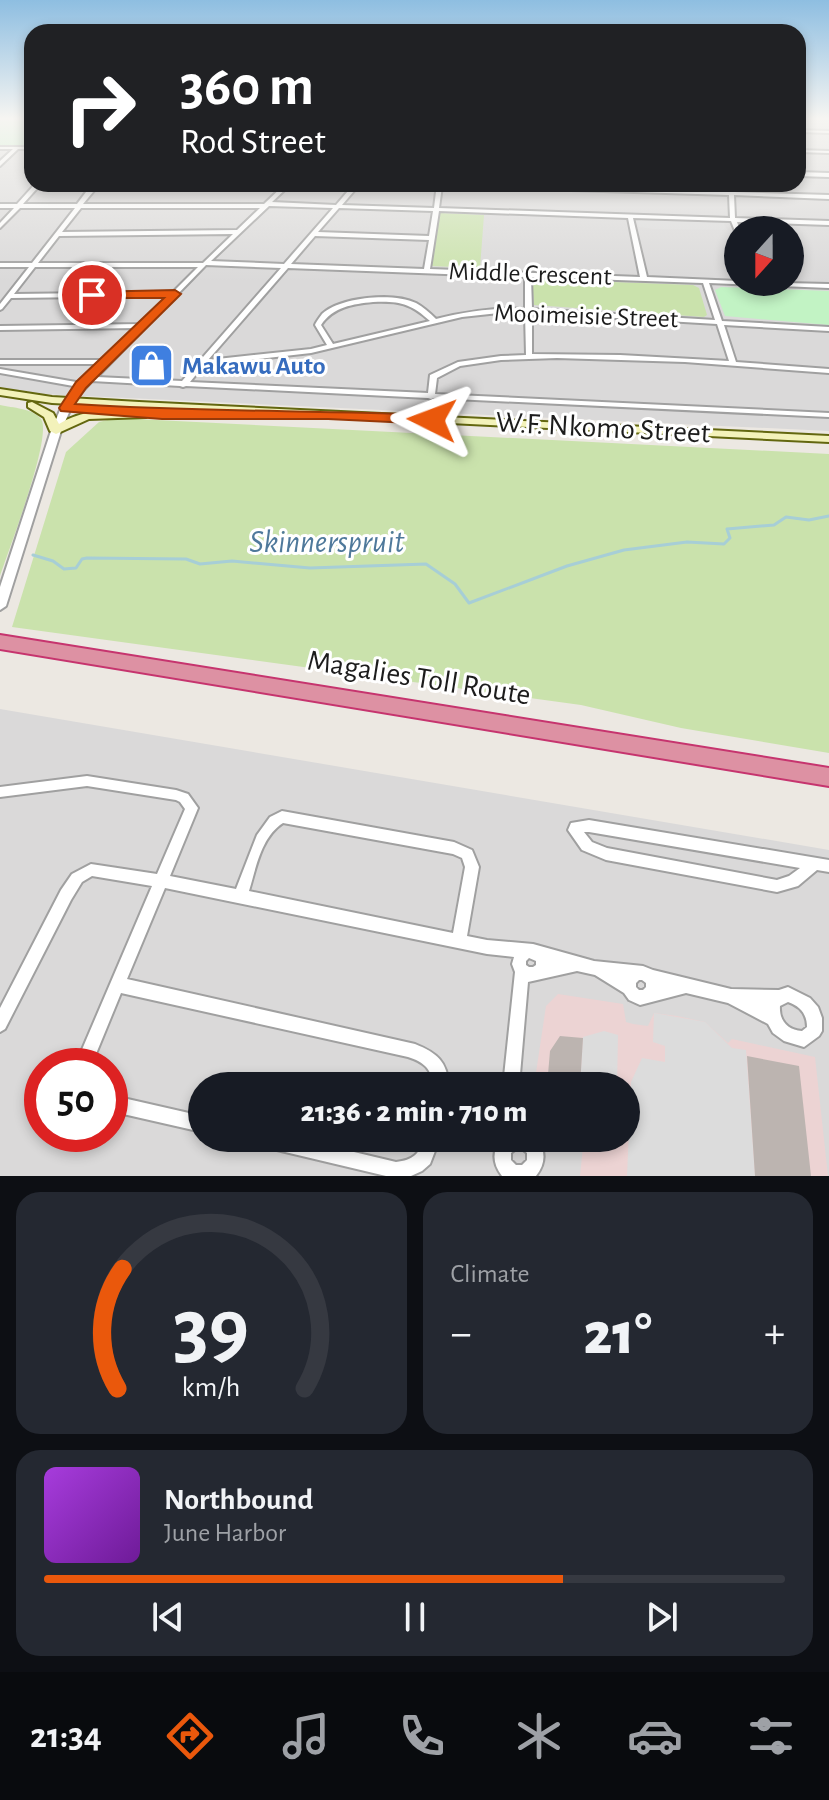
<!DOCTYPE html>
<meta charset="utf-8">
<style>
:root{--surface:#171b24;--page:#242831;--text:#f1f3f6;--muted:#9ea1a6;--line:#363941;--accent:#ea580c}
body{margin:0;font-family:"Alegreya Sans",sans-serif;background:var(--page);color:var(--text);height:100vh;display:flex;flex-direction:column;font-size:30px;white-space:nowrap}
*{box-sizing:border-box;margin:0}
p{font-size:26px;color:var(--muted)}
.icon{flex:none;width:44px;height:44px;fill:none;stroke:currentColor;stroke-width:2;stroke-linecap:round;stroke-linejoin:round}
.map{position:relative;height:1176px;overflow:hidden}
.sheet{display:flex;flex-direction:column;gap:16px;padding:16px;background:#0d0f14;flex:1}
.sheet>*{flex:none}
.banner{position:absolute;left:24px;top:24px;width:782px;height:168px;border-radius:24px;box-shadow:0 4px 12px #0003;background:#202124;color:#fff;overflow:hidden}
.needle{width:52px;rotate:201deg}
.tools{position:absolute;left:724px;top:216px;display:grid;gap:16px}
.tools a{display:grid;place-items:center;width:80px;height:80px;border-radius:50%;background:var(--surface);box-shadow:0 4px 12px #0003;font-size:40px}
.speed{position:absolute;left:24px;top:1048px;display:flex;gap:16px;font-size:40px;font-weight:700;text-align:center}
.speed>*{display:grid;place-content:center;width:104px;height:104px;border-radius:50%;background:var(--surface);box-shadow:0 4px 12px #0003;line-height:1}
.speed .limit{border:12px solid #d22;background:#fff;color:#111}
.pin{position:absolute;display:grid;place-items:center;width:68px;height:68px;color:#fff;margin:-34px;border:4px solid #fff;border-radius:50%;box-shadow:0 2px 8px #0007}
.me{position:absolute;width:88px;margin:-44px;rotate:273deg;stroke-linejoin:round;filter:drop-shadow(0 0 6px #0008)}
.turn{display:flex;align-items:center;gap:28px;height:168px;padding:0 24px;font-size:36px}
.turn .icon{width:104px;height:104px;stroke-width:2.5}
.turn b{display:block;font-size:56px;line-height:68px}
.big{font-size:60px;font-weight:800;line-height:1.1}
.sheet .widget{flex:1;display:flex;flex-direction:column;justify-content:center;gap:12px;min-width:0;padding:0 28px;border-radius:24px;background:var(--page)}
.sheet .dial{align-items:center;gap:0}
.dial svg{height:208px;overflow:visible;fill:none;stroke:var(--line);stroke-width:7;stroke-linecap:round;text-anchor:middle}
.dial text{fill:var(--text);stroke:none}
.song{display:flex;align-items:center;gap:24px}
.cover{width:96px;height:96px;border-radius:12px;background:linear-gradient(135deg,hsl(280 70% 55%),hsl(280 70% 35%))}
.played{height:8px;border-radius:4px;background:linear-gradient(90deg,var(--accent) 70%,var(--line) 70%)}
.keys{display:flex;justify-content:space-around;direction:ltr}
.heat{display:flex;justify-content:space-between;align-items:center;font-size:44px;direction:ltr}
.sheet .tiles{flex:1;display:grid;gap:16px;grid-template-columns:1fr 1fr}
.widget:last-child{grid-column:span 2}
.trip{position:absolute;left:188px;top:1072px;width:452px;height:80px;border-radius:40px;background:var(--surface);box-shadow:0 4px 12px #0003;font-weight:800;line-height:80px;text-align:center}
.dock{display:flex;height:128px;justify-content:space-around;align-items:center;background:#090b0e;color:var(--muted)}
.dock .icon{width:56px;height:56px}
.dock .current{color:var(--accent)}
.dock b{font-size:36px;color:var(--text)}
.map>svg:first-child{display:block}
.residential{fill:#dad9d9;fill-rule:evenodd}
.commercial{fill:#ecd3d3}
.grass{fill:#cae2ac}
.park{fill:#c2f3c4}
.parking{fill:#dcdcdc}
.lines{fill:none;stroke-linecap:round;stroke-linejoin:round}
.stream{stroke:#a7ced6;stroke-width:3}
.building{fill:#bcb4b0}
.minor-casing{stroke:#a0a0a0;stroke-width:4}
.tertiary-casing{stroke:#a0a0a0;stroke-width:4}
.secondary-casing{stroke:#63670f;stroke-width:4}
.motorway-casing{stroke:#c6346e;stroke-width:4}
.minor{fill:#fff;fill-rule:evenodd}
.tertiary{fill:#fff;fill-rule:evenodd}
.secondary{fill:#f3f2ba;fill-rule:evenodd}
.motorway{fill:#dd91a3;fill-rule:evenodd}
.route{fill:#ea580c;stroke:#983908;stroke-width:2}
.labels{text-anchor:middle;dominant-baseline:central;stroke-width:6;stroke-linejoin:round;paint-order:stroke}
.far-street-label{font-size:26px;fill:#1c1c1c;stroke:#fff}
.far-shop-label{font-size:26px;font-weight:bold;fill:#366cbe;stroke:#fff;text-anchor:start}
.street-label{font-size:30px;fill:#1c1c1c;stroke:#fff}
.water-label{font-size:32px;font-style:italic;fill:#4f799b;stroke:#fff}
</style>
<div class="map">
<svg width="829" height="1176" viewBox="0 0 829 1176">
<rect width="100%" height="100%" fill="#ece8e2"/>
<path class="residential" d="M0,118H32V184H798V118H829V431L42,394L0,387ZM738,230H790V282H738Z
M0,709L829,850V1176H0ZM42,1066H110V1134H42ZM202,1086H626V1138H202Z"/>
<path class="commercial" d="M558,994L623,1004L626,1022L633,1024L648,1026L654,1013L677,1016L705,1022L728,1043L732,1039L815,1057L828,1176H580L583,1146L554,1138H626V1086H534L546,1006Z"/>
<path class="grass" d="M439,213L484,215L480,268L430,266Z
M532,279L693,285L699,288L707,315L704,317L534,305Z
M0,405C13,408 32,408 41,419C53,435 8,552 0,576Z
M116,418L829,454V753L681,728L581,705L12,627L66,452L99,422Z"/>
<path class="park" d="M0,118H32V137L22,147L0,146Z
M721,287L829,291V325L725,316L715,290Z"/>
<path class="parking" d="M637,219L724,223L727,230L653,229L639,227Z
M654,1013L705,1022L732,1048L746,1050L755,1176H627L631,1082L642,1058L665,1062V1046L653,1042Z
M604,1031L618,1035L617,1086H580L583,1037Z"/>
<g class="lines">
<path class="stream" d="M33,555L53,561L64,569L76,568L82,559L87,558L186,559L200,564L232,561L310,568L426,564L455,584L469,603L567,566L624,550L687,542L724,544L730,538L727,529L774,525L786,517L809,520L829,516"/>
</g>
<path class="building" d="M560,1036L583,1038L580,1086H547L550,1051Z
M747,1056L799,1066L811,1176H755Z"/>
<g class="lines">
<defs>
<path id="minor" d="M798,130L829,131V133L798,132Z
M0,147H32V149H18L0,166V161L13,149H0Z
M798,150L829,151V153L798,152Z
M798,172L829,173V177L798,176Z
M35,184H41L23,204H77L92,184H142L139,186H98L83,204H264L285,184H291L272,202L336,205L354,184H360L342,205L434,208L437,184H487L729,192L728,184H734V192L829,195V199L734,195L735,218L829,221V225L737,222L740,230H738V233L735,231L731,221L633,218L647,277L738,281V282L829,284V288L709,283L722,321L829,327V331L724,325L736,362L829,369V373L685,362L557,358L501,360L460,366L437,378L435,394L829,413V417L434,398L431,399L428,398L186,386L183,387L180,386L92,381L72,403H66V399L79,387L0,373V369L82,383L85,377H89L101,364H0V360H105L137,328L0,330V326L141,324L169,296L11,298L2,309L0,310V304L29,267H0V263H32L75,208H20L0,228V223L14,208H0V204H17ZM442,186L729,195L730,218L439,208ZM269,206L333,208L284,264L211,261ZM81,208H260L237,230L62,232ZM339,208L433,211L429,236L318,232ZM439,211L628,218L640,277L430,269ZM233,234L203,263H38L59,236ZM315,236L429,240L424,269L291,264ZM206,265L281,268L182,381L97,377ZM35,267H198L173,292L14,294ZM288,268L525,277V309C495,307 465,312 436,319C430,313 423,307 416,303C393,292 340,297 322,314C320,317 316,322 315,325L327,345L311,349L208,360ZM531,277L703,283L715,320L532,309ZM373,302C399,301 410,303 430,321L333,344L321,325C333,307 353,304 373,302ZM508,312L525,313L526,355L501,356L458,362L430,375L428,393L190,382L204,365L311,353L462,317ZM532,313L717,324L729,361L620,355L532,354Z
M87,776L176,790L188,794L198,808L170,876L236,889L257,835L270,817L282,811L454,842L472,850L479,867L467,936L487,940L533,944L594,961L643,966L653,970L731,989L779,990L788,987L810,998L818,1007L822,1018V1031L819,1036L804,1047L784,1041L773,1033L768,1024L728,1003L686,993L640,1005L629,1000L624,993L595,975L577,971L528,982L519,1086H503L515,972L512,964L514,957L487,954L165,888L127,979L415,1044C437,1053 447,1061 449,1086H433C432,1069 424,1062 408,1057L121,993L91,1066H75L152,886L92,876L82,882L71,900L5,1029L0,1032V1008L61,890L72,874L91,864L157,874L185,809L180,802L176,800L87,786L0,797V787ZM283,823L453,854L462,858L465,867L453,933L249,891C256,868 261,837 283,823ZM529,958L536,961V965L533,967H529L526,965V961ZM639,980H642L646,983V987L643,990H639L636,987V983ZM788,1002C800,1006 807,1014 807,1027L802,1031C787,1030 779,1020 780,1006Z
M589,820L829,860V872L817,870L798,886L777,892L606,860L582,850L568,830L571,823ZM584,832H589L800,868L789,876L777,880L607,848L592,842Z
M110,1095L202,1116V1132L110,1111Z
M252,1138H295L396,1162C413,1160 420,1154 424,1138H440L430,1164L422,1171L411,1176H386L260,1146L254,1144Z
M502,1138H536C546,1150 546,1163 536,1176H502C492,1163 492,1150 502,1138ZM516,1149H522L527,1153V1160L522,1165H516L511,1160V1153Z"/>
<path id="tertiary" d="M69,398L74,401L61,431L6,606L0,610V587L51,431L64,401Z"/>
<path id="secondary" d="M0,389L52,397L139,402L829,436V442L52,403L0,395Z
M32,402L53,413L59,424C85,408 116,410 146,411L152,414L146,417L89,419L56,434L50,431L44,417L28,407V403Z"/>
<path id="motorway" d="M0,635L829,768V786L0,649Z"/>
</defs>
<use href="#minor" class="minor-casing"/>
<use href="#tertiary" class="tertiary-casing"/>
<use href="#secondary" class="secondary-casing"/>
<use href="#motorway" class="motorway-casing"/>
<use href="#minor" class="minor"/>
<use href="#tertiary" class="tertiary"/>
<use href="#secondary" class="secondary"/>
<use href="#motorway" class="motorway"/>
</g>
<linearGradient id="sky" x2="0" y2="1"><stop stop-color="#8ebee1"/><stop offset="0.42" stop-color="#f6f5f2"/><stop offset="1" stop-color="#f6f5f2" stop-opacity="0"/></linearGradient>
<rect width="829" height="282" fill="url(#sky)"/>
<path class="route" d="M175,290L181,294L179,296L86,388L75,404C194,412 313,410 432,415L440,420L432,424L328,419H162L61,411L59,408L76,382L164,298H92L88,297V292Z"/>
<defs>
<symbol id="shop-square" viewBox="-11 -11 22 22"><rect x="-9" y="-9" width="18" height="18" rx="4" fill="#3f7fe0" stroke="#fff"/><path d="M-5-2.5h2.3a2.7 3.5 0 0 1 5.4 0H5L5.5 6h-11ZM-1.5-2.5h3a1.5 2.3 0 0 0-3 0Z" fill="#fff"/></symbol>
</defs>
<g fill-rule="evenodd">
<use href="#shop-square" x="126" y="340" width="51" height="51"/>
</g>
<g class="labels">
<g class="far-street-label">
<text transform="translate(530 274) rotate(2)">Middle Crescent</text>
<text transform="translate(586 316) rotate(2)">Mooimeisie Street</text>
</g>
<g class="far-shop-label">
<text x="182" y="366">Makawu Auto</text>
</g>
<g class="street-label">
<text transform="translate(603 428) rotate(3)">W.F. Nkomo Street</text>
<text transform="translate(419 678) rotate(9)">Magalies Toll Route</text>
</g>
<g class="water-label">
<text x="327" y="542">Skinnerspruit</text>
</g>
</g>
</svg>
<div class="tools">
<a><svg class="needle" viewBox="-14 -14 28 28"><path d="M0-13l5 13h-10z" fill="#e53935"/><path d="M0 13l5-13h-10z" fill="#9ea1a6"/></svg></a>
</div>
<div class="speed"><div class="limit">50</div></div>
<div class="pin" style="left:92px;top:295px;background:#d93025"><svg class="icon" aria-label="arrive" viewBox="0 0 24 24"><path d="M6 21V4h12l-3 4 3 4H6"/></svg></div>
<svg class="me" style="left:432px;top:420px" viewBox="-20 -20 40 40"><path d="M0-17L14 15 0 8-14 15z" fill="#ea580c" stroke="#fff" stroke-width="4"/></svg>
<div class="trip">21:36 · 2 min · 710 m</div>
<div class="banner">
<div class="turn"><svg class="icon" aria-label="right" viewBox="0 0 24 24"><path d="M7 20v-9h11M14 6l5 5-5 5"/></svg><div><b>360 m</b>Rod Street</div></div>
</div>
</div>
<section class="sheet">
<div class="tiles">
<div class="widget dial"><svg viewBox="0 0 100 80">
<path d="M14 69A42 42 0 1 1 86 69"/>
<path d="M14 69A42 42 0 0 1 16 23" stroke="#ea580c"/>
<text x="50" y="56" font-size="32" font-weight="700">39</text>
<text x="50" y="72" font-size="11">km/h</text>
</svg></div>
<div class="widget"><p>Climate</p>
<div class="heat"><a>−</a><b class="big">21°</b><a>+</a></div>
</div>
<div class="widget">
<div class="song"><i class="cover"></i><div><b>Northbound</b><p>June Harbor</p></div></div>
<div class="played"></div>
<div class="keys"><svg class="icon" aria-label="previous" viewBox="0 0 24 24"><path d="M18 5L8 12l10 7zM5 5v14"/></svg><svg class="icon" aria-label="pause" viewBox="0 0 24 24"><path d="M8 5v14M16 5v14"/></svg><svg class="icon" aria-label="next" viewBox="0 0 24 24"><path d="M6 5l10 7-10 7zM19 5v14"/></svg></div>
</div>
</div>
</section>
<nav class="dock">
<b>21:34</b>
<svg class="icon current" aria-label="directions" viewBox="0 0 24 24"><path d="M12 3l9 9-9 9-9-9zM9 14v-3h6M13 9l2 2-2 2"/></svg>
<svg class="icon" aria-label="music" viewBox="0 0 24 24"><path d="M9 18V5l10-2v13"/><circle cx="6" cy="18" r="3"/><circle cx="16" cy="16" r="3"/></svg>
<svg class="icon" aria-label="phone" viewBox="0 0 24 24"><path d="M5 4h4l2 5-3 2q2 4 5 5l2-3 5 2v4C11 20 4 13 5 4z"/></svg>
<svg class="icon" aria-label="climate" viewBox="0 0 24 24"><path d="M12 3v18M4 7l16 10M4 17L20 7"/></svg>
<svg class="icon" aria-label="car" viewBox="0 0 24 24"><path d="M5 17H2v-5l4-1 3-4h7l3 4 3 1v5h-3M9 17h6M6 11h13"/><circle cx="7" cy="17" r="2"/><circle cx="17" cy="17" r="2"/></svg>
<svg class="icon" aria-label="filters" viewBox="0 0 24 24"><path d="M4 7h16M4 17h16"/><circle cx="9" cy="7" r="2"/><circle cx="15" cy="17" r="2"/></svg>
</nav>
